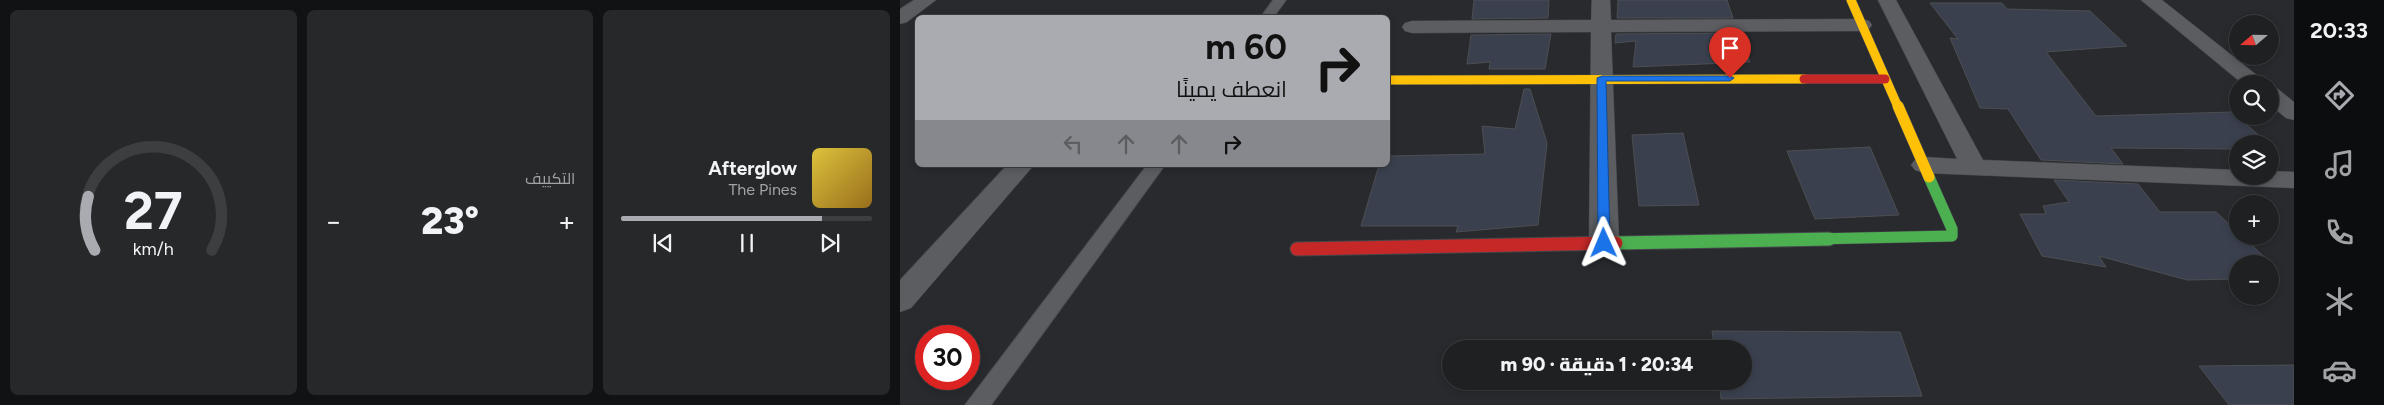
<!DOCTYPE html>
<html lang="ar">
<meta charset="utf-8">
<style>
:root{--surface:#1e2022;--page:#26282a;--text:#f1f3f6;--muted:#a1a3a5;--line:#3c3e40;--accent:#a9abb1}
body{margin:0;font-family:Figtree,Cairo,sans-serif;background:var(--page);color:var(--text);direction:rtl;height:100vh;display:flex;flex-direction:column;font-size:19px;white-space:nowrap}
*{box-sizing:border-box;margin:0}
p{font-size:16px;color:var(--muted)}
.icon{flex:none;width:28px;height:28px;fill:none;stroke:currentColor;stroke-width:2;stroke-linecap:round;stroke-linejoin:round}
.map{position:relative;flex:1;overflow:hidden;direction:ltr}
.drawer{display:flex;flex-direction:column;gap:10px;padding:10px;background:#101213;width:900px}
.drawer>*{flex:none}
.hud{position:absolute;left:15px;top:15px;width:475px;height:152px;border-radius:8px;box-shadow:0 2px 8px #0003,0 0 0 1px var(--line);direction:rtl;background:#a9abb1;color:#111;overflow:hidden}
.needle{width:32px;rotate:250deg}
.controls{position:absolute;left:1329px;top:15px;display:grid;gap:10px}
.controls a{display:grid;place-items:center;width:50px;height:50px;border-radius:50%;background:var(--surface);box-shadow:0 2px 8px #0003,0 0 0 1px var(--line);font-size:25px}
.speed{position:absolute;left:15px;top:325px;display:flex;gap:10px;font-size:25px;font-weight:700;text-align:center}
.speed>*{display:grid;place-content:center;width:65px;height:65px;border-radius:50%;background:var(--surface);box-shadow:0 2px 8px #0003,0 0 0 1px var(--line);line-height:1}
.speed .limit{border:8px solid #d22;background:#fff;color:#111}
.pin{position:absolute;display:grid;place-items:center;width:42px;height:42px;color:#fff;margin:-51px -21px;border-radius:50% 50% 50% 0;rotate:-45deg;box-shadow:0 0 5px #0007}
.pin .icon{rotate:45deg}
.me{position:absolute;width:55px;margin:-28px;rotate:359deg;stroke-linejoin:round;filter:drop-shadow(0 0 4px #0008)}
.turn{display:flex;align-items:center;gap:18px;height:105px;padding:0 20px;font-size:22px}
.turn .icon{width:65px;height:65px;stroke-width:2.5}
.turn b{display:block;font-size:35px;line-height:42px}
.lanes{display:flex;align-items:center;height:48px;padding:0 20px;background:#0003;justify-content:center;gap:25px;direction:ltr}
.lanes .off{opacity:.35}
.big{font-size:38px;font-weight:800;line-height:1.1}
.drawer .widget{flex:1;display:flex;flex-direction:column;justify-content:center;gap:8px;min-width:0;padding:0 18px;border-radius:8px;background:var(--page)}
.drawer .dial{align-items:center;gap:0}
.dial svg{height:130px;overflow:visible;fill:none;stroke:var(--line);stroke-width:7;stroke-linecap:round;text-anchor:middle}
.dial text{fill:var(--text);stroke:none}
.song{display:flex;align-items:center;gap:15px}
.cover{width:60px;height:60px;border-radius:8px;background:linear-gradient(135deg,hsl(50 70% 55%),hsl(40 70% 35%))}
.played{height:5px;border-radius:2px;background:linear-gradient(90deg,var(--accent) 80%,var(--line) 80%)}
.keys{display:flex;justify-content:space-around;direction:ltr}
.heat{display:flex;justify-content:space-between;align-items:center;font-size:28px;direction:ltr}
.drawer .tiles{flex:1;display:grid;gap:10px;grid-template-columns:repeat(3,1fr)}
.trip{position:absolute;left:542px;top:340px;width:310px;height:50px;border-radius:25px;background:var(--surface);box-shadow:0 2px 8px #0003,0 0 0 1px var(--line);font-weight:800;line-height:50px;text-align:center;direction:rtl}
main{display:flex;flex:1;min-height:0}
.tab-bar{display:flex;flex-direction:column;width:90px;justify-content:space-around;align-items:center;background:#0c0d0e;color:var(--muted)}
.tab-bar .icon{width:35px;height:35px}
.tab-bar .active{color:var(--accent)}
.tab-bar b{font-size:22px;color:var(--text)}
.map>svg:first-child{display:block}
.building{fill:#3a404e;stroke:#4d4e52}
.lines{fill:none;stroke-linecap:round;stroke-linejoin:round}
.lane-casing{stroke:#45474c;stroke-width:2}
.street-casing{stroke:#45474c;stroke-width:1}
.fast-far1-casing{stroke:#45474c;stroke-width:12}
.fast-casing{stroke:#45474c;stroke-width:15}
.slow-far1-casing{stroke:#45474c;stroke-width:10}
.slow-casing{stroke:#45474c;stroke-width:12}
.jam-far1-casing{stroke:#45474c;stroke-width:10}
.jam-casing{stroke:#45474c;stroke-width:15}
.lane{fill:#5b5d61;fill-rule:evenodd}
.street{fill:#5b5d61;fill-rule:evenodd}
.fast-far1{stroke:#4caf50;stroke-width:11}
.fast{stroke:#4caf50;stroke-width:13}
.slow-far1{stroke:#ffc107;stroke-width:9}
.slow{stroke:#ffc107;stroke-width:11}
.jam-far1{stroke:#c62828;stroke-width:9}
.jam{stroke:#c62828;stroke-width:13}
.route{fill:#1a73e8;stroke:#114b97}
</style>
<main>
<nav class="tab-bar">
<b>20:33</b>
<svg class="icon active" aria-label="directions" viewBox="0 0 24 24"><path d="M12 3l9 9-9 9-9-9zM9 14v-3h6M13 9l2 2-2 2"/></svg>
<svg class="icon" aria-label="music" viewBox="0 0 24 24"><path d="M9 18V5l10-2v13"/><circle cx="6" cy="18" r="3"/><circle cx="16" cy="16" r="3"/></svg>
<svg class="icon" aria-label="phone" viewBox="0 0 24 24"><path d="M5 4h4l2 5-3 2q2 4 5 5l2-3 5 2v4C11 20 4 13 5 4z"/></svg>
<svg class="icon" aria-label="climate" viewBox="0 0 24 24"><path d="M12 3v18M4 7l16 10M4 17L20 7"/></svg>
<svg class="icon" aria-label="car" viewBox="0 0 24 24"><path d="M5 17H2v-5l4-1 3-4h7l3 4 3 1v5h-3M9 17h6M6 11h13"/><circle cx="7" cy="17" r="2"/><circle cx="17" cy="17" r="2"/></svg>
</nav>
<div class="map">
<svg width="1394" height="405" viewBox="0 0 1394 405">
<rect width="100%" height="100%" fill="#282a2e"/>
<path class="building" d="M574,0H649L648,18L572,19Z
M718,0H827L833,18H717Z
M1030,3H1102L1107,9L1190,11L1227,46L1146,52L1196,116L1332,112L1369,144H1338V149L1211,148L1223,164L1141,160L1108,109L1080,108L1050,38L1058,39Z
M839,33L850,62L733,67L736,41L715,43L716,34Z
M651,34L645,69H589L590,62L567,64L571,35Z
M624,89H630L647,143L638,225L556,232L558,226H461L479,165H488V156L585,154L582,126L615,129Z
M783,133L799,205L739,206L732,135Z
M970,147L999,215L915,219L887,151Z
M1154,180L1238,184L1260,212H1316L1338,232V236H1342L1373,265L1338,262V279L1287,280L1199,256L1206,267L1142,256L1120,214H1146L1143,206L1169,202Z
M812,331L1000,332L1022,396L821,399L819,381H844V349H815Z
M1394,365V405H1329L1299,366Z"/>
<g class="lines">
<defs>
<path id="lane" d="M373,0H386L373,18H360Z
M247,165H265L91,405H65Z"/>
<path id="street" d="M14,0H36L7,22L0,24V9Z
M692,0H710L711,20L962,19L969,21L972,25L969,29L962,31L711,32L719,243L714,250L704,253L694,250L689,243L691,32L512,33L505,31L502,27L505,23L512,21L691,20Z
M978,0H996L1083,160L1338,170V176H1370V171L1394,172V188L1024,173L1015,170L1011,165L1015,160L1024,157L1057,159Z
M1241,0H1262L1368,84H1343Z
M1370,87L1378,89L1394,102V120L1386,118L1370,105Z
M107,165H134L11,308L0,312V280Z"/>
<path id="fast-far1" d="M869,240L1052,236V229L1029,177"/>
<path id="fast" d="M716,243L929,239"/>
<path id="slow-far1" d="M951,0L998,107
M488,80L904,79"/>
<path id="slow" d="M998,106L1029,177"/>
<path id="jam-far1" d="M904,79H985"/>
<path id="jam" d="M397,249L716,243"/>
</defs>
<use href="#lane" class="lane-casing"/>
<use href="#street" class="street-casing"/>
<use href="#fast-far1" class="fast-far1-casing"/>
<use href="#fast" class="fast-casing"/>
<use href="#slow-far1" class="slow-far1-casing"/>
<use href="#slow" class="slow-casing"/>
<use href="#jam-far1" class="jam-far1-casing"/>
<use href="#jam" class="jam-casing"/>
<use href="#lane" class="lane"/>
<use href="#street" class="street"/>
<use href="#fast-far1" class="fast-far1"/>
<use href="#fast" class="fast"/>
<use href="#slow-far1" class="slow-far1"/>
<use href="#slow" class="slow"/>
<use href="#jam-far1" class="jam-far1"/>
<use href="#jam" class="jam"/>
</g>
<path class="route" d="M702,76H830L834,78L830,81H706L710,243L704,247L698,243L697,78Z"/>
</svg>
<div class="controls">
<a><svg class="needle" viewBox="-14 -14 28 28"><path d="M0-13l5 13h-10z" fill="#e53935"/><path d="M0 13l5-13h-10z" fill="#a1a3a5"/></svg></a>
<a><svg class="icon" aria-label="search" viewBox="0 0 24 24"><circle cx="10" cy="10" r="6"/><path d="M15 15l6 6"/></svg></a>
<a><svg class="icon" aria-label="layers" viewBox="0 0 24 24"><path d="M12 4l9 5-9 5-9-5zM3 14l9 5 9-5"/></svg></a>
<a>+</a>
<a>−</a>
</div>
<div class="speed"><div class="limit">30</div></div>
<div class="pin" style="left:830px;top:78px;background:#d93025"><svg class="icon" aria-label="arrive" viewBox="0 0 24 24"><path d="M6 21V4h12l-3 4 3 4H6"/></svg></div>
<svg class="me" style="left:704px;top:243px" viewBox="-20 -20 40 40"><path d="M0-17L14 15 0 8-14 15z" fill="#1a73e8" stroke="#fff" stroke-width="4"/></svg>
<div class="trip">20:34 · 1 دقيقة · 90 m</div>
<div class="hud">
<div class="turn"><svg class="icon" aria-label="right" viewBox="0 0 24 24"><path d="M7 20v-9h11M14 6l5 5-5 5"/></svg><div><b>60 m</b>انعطف يمينًا</div></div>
<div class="lanes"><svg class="icon off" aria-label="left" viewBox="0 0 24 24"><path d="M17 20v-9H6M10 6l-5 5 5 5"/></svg><svg class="icon off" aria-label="ahead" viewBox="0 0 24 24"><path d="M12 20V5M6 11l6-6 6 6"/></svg><svg class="icon off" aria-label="ahead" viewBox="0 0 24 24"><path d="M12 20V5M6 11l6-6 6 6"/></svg><svg class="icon" aria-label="right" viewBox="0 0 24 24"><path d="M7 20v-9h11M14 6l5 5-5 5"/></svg></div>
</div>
</div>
<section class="drawer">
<div class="tiles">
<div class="widget">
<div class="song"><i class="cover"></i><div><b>Afterglow</b><p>The Pines</p></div></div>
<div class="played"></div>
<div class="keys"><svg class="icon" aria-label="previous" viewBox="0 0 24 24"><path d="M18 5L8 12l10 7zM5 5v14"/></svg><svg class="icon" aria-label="pause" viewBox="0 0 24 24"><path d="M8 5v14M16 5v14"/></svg><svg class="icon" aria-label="next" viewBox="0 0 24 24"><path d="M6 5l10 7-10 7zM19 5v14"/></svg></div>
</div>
<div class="widget"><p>التكييف</p>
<div class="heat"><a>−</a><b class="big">23°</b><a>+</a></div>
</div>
<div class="widget dial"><svg viewBox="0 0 100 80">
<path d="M14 69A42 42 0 1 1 86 69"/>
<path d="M14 69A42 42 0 0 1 10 36" stroke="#a9abb1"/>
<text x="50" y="56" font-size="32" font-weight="700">27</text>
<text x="50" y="72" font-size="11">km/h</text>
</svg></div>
</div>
</section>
</main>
